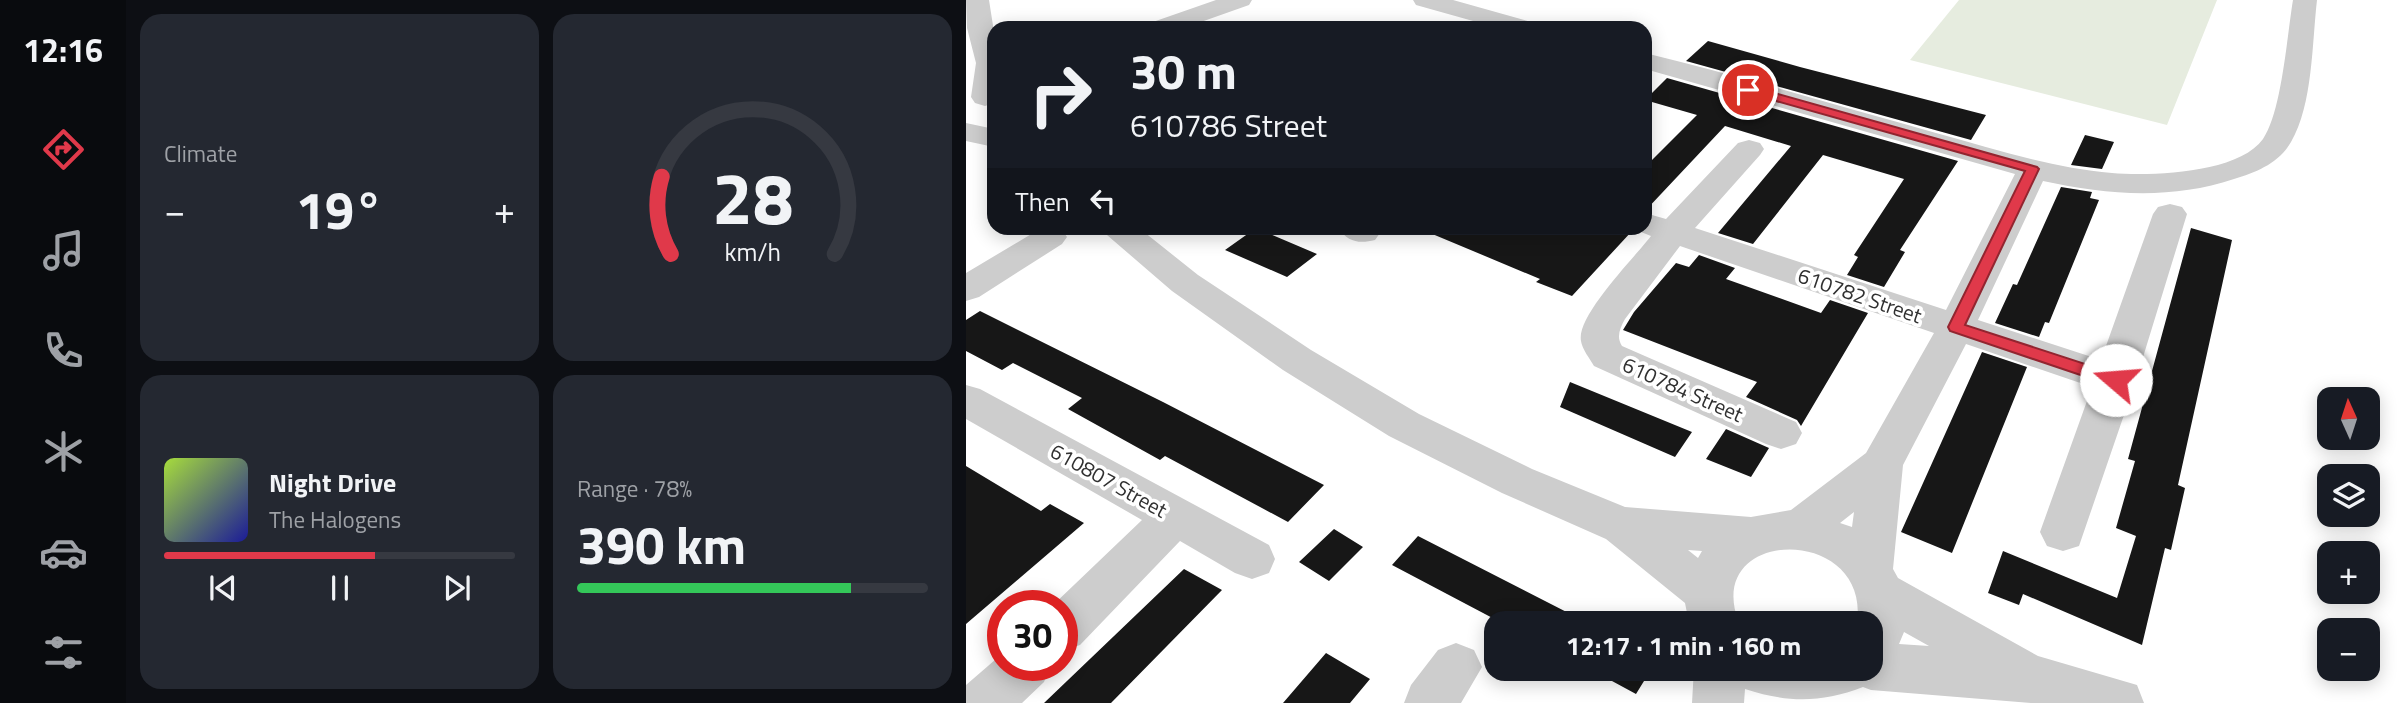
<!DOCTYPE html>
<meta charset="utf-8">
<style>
:root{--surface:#171b24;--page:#242831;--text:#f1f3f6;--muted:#9ea1a6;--line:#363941;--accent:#e0394a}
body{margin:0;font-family:"Titillium Web",sans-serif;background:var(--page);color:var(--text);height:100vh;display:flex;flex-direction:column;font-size:26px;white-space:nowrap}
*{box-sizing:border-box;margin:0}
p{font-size:23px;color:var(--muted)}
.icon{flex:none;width:38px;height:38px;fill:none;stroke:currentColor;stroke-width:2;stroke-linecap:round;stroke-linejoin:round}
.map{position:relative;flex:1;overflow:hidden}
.sheet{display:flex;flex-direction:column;gap:14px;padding:14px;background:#0d0f14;width:840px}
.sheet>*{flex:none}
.banner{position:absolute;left:21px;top:21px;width:665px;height:214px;border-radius:21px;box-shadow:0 4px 18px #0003;background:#171b24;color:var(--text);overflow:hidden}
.needle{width:46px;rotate:357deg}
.tools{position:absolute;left:1351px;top:387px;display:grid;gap:14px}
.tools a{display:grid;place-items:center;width:63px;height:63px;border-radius:14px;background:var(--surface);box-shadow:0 4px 18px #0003;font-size:35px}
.speed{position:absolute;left:21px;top:590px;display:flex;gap:14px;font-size:35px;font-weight:700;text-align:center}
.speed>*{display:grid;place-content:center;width:91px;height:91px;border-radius:50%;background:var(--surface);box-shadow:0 4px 18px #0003;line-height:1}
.speed .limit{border:10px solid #d22;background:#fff;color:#111}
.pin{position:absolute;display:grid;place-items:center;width:60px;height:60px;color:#fff;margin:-30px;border:4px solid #fff;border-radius:50%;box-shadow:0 2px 7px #0007}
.me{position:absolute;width:77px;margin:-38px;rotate:288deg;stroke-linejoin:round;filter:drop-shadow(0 0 5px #0008)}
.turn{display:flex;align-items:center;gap:24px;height:147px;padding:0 28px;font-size:32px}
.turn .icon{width:91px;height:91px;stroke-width:2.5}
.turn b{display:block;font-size:49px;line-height:60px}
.then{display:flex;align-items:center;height:66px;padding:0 28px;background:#0003;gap:14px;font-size:26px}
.big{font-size:52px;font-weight:700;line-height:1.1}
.sheet .card{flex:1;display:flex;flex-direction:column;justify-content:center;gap:10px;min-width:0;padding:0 24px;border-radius:21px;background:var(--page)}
.sheet .dial{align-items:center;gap:0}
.dial svg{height:182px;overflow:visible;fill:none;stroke:var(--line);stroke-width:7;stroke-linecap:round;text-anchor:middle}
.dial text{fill:var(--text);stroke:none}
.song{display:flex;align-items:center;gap:21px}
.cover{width:84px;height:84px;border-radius:10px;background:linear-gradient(135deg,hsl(80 70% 55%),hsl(240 70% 35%))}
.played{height:7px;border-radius:4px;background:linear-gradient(90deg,var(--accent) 60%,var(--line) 60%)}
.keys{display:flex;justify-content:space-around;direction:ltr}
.heat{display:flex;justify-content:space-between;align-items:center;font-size:38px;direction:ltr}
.charge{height:10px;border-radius:5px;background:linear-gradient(90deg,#34c759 78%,var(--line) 0)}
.sheet .tiles{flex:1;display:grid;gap:14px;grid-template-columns:repeat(2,1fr)}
.trip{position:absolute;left:518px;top:611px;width:399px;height:70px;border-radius:21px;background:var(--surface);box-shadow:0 4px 18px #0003;font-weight:700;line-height:70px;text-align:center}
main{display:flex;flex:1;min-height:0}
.tab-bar{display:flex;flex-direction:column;width:126px;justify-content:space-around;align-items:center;background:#090b0e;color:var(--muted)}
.tab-bar .icon{width:49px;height:49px}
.tab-bar .on{color:var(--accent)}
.tab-bar b{font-size:32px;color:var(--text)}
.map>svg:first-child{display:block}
.green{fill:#e6ecdf}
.building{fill:#171717}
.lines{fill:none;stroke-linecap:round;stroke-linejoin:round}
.minor{fill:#cdcdcd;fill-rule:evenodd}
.route{fill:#e0394a;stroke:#922530;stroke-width:2}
.labels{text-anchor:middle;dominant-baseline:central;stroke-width:7;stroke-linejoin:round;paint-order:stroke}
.street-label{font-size:21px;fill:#303030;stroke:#fff}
</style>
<main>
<nav class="tab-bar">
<b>12:16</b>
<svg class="icon on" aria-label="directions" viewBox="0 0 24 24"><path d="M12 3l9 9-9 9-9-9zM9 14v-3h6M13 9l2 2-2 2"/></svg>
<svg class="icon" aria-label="music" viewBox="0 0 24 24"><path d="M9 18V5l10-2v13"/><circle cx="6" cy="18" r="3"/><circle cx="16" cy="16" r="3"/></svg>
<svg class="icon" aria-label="phone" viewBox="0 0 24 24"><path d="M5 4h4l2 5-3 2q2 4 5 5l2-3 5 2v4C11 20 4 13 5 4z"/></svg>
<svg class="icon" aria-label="climate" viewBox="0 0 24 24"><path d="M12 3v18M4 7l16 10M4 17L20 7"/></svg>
<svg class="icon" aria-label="car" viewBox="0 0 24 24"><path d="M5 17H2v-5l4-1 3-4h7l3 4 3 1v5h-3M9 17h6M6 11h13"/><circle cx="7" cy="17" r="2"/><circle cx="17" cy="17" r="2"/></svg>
<svg class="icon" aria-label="filters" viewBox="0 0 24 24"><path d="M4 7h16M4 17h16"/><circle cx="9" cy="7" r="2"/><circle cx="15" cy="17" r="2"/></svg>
</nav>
<section class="sheet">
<div class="tiles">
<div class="card"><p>Climate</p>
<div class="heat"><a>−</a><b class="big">19°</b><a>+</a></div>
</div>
<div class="card dial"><svg viewBox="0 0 100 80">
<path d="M14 69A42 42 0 1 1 86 69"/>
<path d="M14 69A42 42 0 0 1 10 35" stroke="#e0394a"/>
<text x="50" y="56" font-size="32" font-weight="700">28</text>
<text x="50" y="72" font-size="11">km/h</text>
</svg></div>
<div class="card">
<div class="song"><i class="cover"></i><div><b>Night Drive</b><p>The Halogens</p></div></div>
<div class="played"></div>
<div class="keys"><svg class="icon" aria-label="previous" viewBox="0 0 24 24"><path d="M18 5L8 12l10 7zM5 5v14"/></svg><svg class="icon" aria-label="pause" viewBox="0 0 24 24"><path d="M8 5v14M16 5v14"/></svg><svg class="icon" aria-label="next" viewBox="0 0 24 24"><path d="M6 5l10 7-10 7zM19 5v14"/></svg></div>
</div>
<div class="card"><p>Range · 78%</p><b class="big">390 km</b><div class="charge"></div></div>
</div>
</section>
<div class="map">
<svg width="1436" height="703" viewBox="0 0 1436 703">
<rect width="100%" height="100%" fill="#fff"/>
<path class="green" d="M993,0H1251L1201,125L944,60Z"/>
<path class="building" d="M742,41L834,67L1020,115L1005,140L720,61Z
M701,78L992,161L934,250L939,252L918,287L881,275L892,257L888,255L938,179L857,155L787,244L752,233L825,146L759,126L679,211V167L731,115L679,100Z
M1119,135L1148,142L1136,169L1105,165Z
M1095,187L1126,192L1124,198L1133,200L1083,323L1079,322L1073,337L1029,323L1047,284L1051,285Z
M290,228L351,254L321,277L259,250Z
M452,228H662L666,231L606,296L570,282L574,279Z
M1225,228L1266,240L1212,485L1219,488L1205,550L1199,548L1176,645L1057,594L1053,605L1022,593L1037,551L1151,598L1170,536L1150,528L1169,461L1162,459Z
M733,255L769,268L760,279L855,313L864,300L902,313L835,426L831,420L780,397L791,382L657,330L668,312L710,263L723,267Z
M14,311L197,402L358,485L322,522L199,456L194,460L102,409L116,398L47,363L36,370L0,351V320Z
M1016,352L1061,367L986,553L935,532Z
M604,382L726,432L709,457L594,407Z
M760,429L803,448L785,477L740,459Z
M0,466L75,511L84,504L118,523L0,624Z
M368,529L397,547L363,581L333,562Z
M452,536L622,623H536L426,565Z
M218,569L256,590L145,703H78Z
M360,653L404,679L384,703H317Z
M622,668H686L670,694Z"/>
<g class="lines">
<path class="minor" d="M0,0H23L28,32V103L19,106L9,103L5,97L10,63L1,28Z
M250,0H286L283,5L218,28H180L184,23Z
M447,0H487L569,23L573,28H532L450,5Z
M1327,0H1351C1346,42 1347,105 1325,142C1313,163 1291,172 1268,179C1205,200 1141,195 1077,181L1012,320L1135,360L1187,214L1192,207L1204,204L1216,207L1221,214L1170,380L1113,546L1097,551L1081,546L1074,532L1126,387L1000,344L937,465L927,569L932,578L1072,656L1171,685L1178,703H1065L905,690L897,687C855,703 822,703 779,689L778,703H726L728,668H905V623H891C905,524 735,526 773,623H723L719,603L640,539L536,493L423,436L317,370L206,291L141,235L136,228H173L232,275L345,350L453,414L566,469L659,507L785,517L825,510L900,453L968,333L714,246L659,319C654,328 650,337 656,346L830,422L836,433L830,444L815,449L800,444L628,366C624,359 616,349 615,341C610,316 669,257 685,236L665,228H679V213L700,219L772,143L783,140L794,143L798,149L794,155L729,228L980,310L1049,174L679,69V53C777,77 873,106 970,133C1028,149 1086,168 1146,173C1184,176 1272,174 1297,139C1316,111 1321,35 1327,0ZM888,512L886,527L874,523ZM722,550L736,551L732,558ZM938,632L963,646L933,644Z
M0,123L28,129V147L0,141Z
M88,228L96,230L101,237L96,244L13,297L0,301V273L72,230Z
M372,228H410L414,233L409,240C393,244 382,242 372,228Z
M0,385L14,389L303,545L309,559L303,573L286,579L269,573L214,541L114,645L96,651V606H86L176,520L0,419Z
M490,643L508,650L516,667L495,703H438L445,685L472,650Z
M37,653V665H85L78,682L56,703H0V685Z"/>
</g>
<path class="route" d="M778,87H787L1071,167L1073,169L999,325L1156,376L1158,380L1156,385H1144L984,331L982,327L1059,171L778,92Z"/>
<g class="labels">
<g class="street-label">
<text transform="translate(894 295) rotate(19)">610782 Street</text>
<text transform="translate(717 389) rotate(24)">610784 Street</text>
<text transform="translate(143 480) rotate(29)">610807 Street</text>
</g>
</g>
</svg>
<div class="tools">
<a><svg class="needle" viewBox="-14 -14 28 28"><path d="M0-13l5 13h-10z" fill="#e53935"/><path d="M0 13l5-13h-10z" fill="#9ea1a6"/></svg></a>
<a><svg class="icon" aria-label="layers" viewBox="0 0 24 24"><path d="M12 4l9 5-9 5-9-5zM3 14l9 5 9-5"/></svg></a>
<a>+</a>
<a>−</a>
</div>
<div class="speed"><div class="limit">30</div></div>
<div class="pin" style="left:782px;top:90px;background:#d93025"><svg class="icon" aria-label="arrive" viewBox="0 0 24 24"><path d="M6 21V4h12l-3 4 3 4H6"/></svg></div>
<svg class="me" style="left:1150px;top:380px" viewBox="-20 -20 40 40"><circle r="19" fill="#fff"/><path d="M0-13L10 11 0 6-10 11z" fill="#e0394a"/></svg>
<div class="trip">12:17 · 1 min · 160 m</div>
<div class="banner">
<div class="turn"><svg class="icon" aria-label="right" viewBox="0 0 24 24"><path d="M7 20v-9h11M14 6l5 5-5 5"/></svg><div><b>30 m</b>610786 Street</div></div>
<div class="then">Then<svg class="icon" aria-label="left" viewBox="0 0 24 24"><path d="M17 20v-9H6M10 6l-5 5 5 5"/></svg></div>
</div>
</div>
</main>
